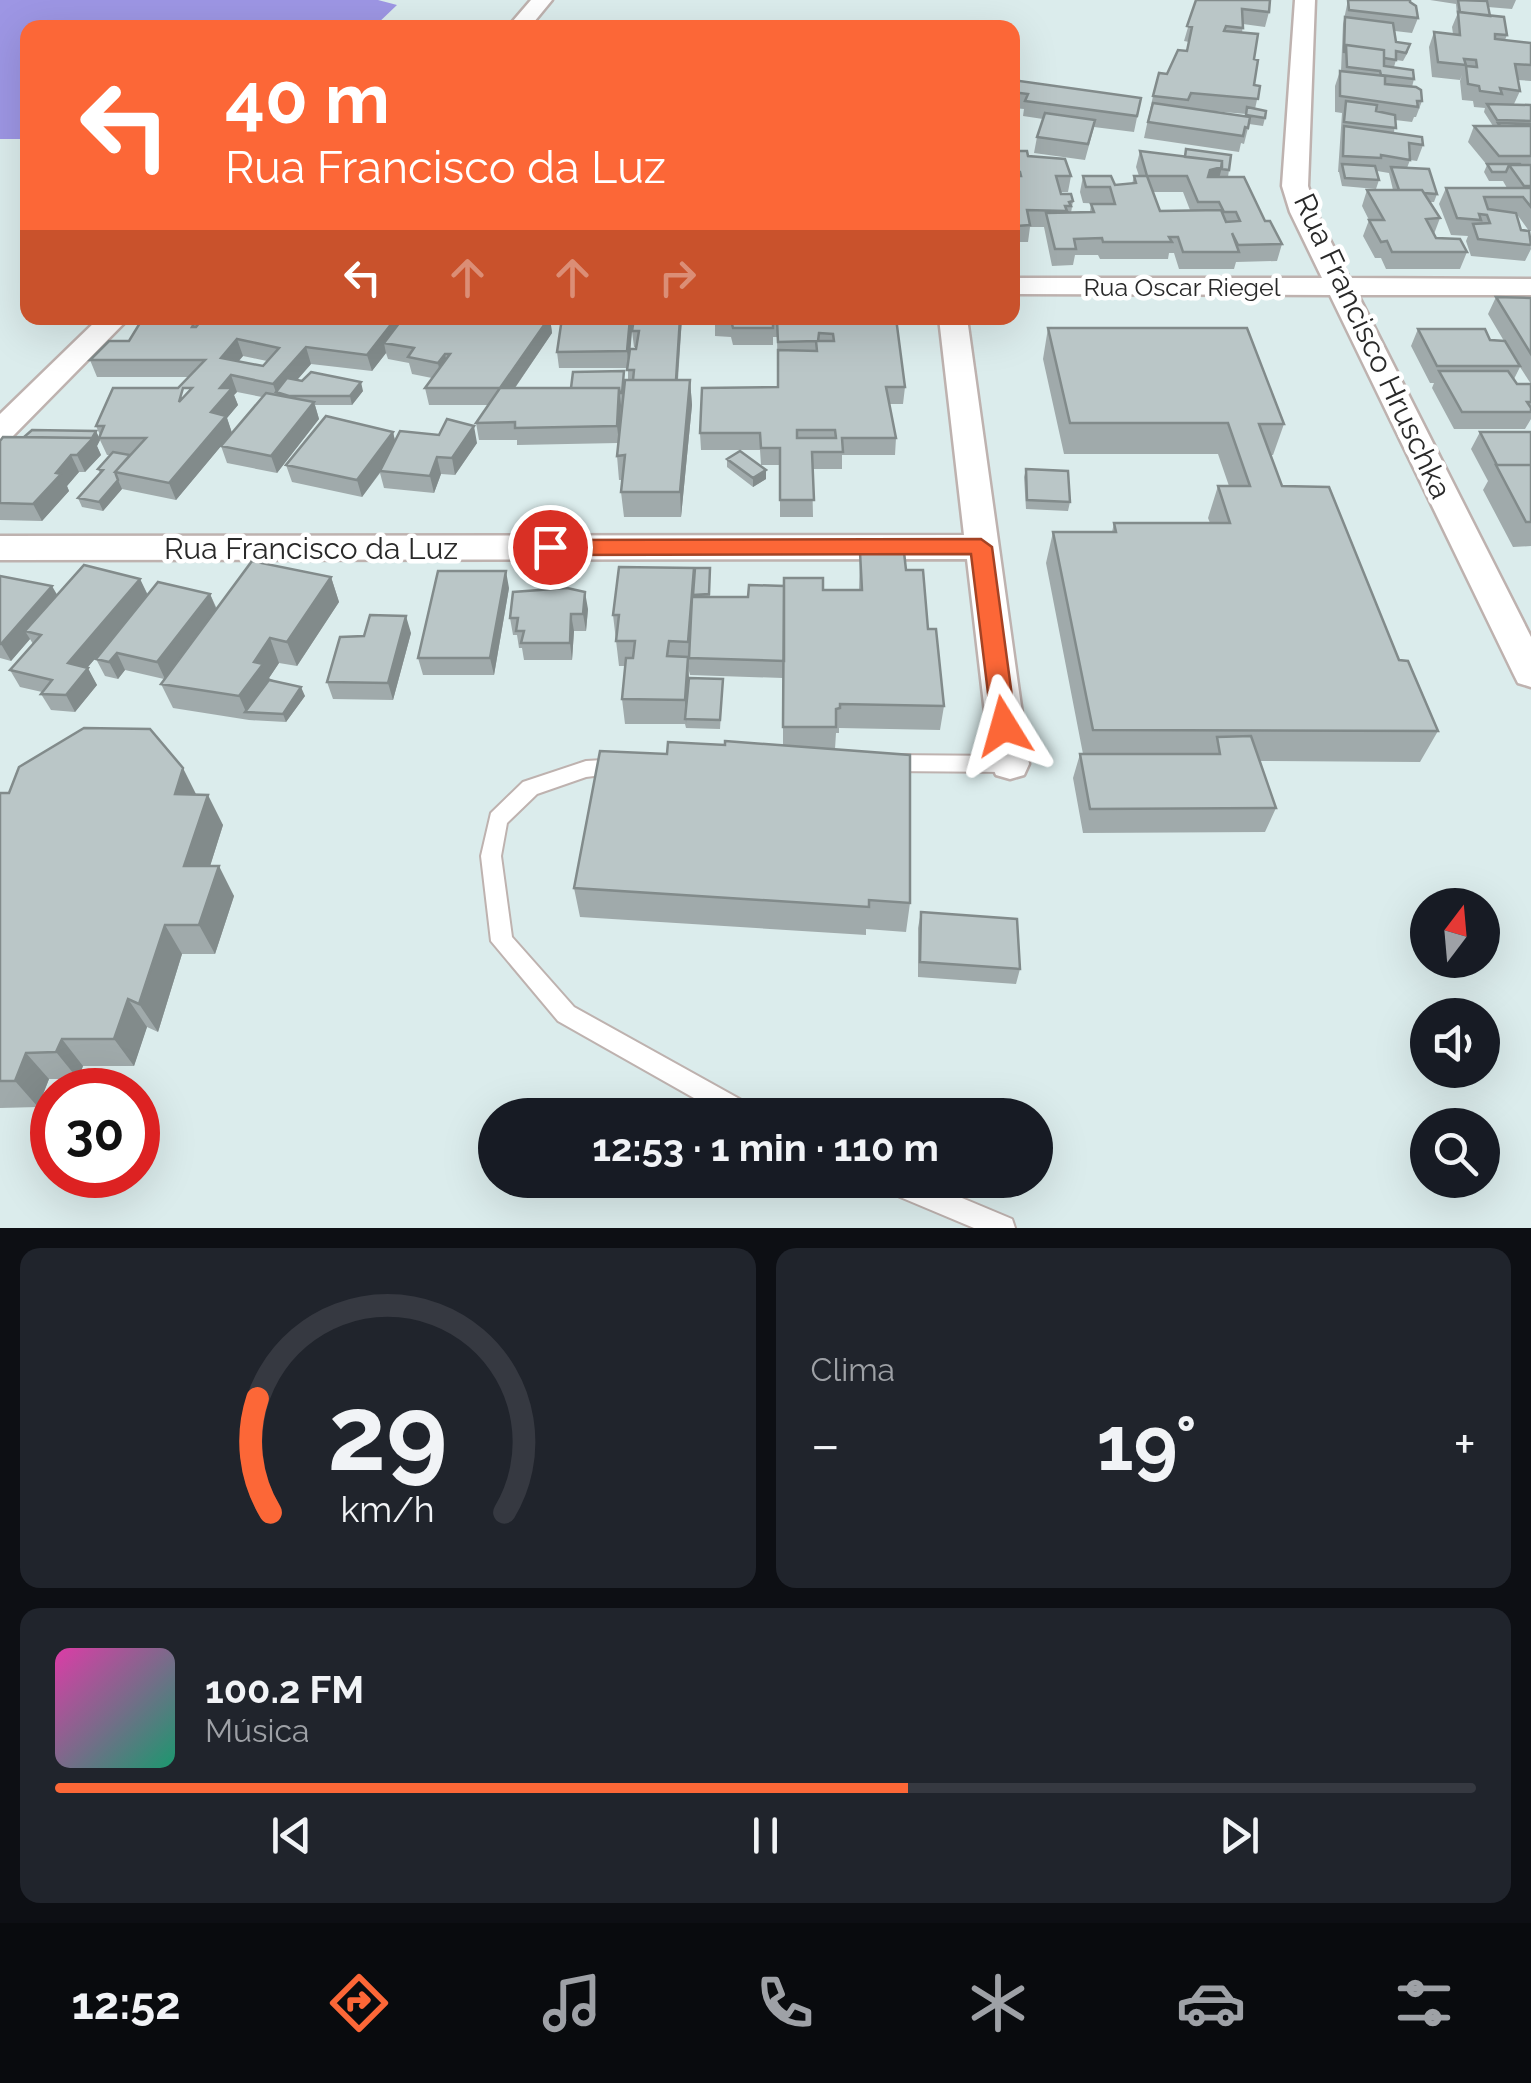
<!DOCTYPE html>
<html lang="pt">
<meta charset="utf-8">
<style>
:root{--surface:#171b24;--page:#20242c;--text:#f1f3f6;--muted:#9ea1a6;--line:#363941;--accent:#fc6737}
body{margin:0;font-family:Raleway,sans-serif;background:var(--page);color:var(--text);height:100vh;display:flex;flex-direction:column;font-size:38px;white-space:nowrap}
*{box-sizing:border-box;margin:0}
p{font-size:32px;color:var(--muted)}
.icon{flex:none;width:55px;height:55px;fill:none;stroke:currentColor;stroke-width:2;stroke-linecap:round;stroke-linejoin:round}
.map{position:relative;height:1228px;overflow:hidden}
.side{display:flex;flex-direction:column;gap:20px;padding:20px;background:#0d0f14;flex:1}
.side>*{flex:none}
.top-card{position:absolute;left:20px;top:20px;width:1000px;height:305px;border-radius:20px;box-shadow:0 10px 40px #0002;background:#fc6737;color:#fff;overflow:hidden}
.needle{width:65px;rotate:16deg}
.fabs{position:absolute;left:1410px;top:888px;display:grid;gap:20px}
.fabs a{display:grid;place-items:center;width:90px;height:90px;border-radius:50%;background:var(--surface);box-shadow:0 10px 40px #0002;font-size:50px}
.speed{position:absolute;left:30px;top:1068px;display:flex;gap:20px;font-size:50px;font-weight:700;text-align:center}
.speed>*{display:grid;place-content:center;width:130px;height:130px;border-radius:50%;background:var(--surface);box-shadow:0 10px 40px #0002;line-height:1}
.speed .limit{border:15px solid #d22;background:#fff;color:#111}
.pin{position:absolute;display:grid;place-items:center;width:85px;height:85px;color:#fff;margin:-42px;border:5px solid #fff;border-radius:50%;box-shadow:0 2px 10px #0007}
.me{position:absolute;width:110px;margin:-55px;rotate:352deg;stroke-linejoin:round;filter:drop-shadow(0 0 8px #0008)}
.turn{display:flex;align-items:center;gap:35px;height:210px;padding:0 40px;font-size:45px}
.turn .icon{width:130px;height:130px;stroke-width:2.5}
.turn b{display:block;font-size:70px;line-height:85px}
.lanes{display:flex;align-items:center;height:95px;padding:0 40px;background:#0003;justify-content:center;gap:50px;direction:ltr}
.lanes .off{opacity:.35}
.big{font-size:75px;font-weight:700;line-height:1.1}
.side .card{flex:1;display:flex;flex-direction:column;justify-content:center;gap:15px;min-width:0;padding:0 35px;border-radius:20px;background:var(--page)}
.side .dial{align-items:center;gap:0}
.dial svg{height:260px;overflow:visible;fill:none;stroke:var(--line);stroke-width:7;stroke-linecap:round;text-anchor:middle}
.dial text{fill:var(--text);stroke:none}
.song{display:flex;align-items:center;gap:30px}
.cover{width:120px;height:120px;border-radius:15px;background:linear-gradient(135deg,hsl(320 70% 55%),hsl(160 70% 35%))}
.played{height:10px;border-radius:5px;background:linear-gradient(90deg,var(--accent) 60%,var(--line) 60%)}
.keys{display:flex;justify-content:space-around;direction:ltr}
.heat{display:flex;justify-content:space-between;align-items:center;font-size:55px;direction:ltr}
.side .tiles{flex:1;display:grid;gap:20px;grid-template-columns:1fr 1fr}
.card:last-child{grid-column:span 2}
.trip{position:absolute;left:478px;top:1098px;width:575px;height:100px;border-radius:50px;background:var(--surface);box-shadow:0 10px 40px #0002;font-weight:700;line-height:100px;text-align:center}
.tab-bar{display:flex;height:160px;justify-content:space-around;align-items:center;background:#090b0e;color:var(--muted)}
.tab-bar .icon{width:70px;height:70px}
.tab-bar .on{color:var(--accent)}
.tab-bar b{font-size:45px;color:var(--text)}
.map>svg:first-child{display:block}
.green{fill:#9d96e4}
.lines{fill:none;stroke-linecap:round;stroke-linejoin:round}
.service-casing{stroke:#beb2af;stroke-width:4}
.minor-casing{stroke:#beb2af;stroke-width:5}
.service{fill:#fff;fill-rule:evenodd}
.minor{fill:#fff;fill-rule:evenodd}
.wall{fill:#a0aaab;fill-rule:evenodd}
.shaded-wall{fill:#828b8b}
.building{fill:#bac6c7;stroke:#828b8b;stroke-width:2.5;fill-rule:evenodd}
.route{fill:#fc6737;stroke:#a44324;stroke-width:2.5}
.labels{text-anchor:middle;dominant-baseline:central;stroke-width:9;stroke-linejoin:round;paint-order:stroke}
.far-street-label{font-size:25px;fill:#292929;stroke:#fff}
.street-label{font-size:30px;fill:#292929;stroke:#fff}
</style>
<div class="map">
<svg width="1531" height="1228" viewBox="0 0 1531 1228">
<rect width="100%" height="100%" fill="#dbecec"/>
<path class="green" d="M0,0H378L397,5L374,27L28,28L27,139H0Z"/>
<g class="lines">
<defs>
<path id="service" d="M886,755L1010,756L1017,759L1020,764L1017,769L1010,772L886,771L879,768L876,763L879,758Z
M620,759L627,762L630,767L627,772L586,777L537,794L507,823L501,856L512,937L574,1007L754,1107L758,1115H724L558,1021L491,941L481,856L491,813L523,782L586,761Z
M878,1180H919L1012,1219L1015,1228H974L881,1189Z"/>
<path id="minor" d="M531,0H552L529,28H507Z
M1295,0H1315L1308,186L1316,212L1349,278L1531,279V295H1358L1531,637V687L1518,683L1513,673L1330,295L1012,294V278H1322L1290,212L1282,186Z
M99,318H129L11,438L0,441V414Z
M939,318H967L1029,764L1024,775L1010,779L996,775L991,764L967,559L0,560V536L964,535Z"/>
</defs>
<use href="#service" class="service-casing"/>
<use href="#minor" class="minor-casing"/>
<use href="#service" class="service"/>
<use href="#minor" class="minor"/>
</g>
<path class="wall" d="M1196,0L1269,12L1265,27L1243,24L1242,33L1254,59V85L1260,86L1255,109L1265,118L1263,126L1249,124L1244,144L1241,143L1239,152L1144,138L1153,96L1187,51L1189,42L1184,41ZM1190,109L1246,114L1245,116Z
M1348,0L1410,2L1418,18L1412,33L1395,31L1396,42L1408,52L1403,61L1396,60L1394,67L1414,79L1412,87L1422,101L1416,117H1414L1412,122L1395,120L1394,133L1423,145L1417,161L1410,160L1407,168L1437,194L1434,202H1430L1440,218L1434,234L1436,238L1467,252L1460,269H1386L1381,258H1375L1363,236L1369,220L1362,206L1367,190H1393L1389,173L1377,171L1379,180L1376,189L1342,186L1339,172H1338L1342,113L1335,112V86L1340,71H1341L1343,24Z
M1430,0H1516L1512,9L1488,7L1490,16L1507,35L1505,40L1531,43V81L1518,80L1520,91L1514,104L1531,105V231H1529L1531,249L1525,261L1471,256L1466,241L1468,236L1451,235L1439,204L1446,188H1507L1503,181H1489L1484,172L1487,165L1468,142L1474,126H1493L1484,112L1485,108L1474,107L1473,101L1462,100L1460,81L1462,75L1460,80L1432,77L1429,47L1434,32L1453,34L1452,27L1457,15L1456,4ZM1516,213L1529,231L1521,230Z
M1012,80L1141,98L1134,132L1094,127L1085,160L1034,153L1037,137L1043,119L1023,116L1024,109L1012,108Z
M1186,149L1229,170L1228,177L1265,221L1282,244L1277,261L1236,262L1234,269H1179L1174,253H1169L1168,259H1100L1098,255H1075L1073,265L1052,266L1044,227H1030L1028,242H1014L1012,248V151L1071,176L1068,192H1061V194L1073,201L1071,213L1090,212L1091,204H1107L1083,203L1080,192L1083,176L1115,185L1132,184L1134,176H1139L1136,167L1140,151L1184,156ZM1153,192H1183L1190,210L1160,211Z
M1496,297L1531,298V419L1525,429H1454L1432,388L1434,383H1430L1411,346L1418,329L1504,341L1488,314ZM1520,367L1531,384H1517L1514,379Z
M202,318L397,325L550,318L552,333L515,388H571L628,380V368H559L557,352L633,318L630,349H636V347H634L632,331L634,318H682L678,380H690L692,405L681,517H624L621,492L622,480H619L617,456L618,443L517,445V440H479L476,423L488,405H429L425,388L432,378L412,374L409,363L388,359L386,353L372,371L311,364L297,380L363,391L352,405H315L319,419L277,473L227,463L221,446L176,500L122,489L103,511L82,507L78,498L100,473L98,469L110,455H107L100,440L97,446L101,455L85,472H79L67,486L69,491L42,521L0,520V441L96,431L99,438L100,435L96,426L178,388L189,377H97L90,360L129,341ZM243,356L267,361L263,366L239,361ZM183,388H192L179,402ZM237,392L262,397L232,433L227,418L238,405L234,395Z
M715,318H896L905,387L903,404H889L896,438L895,455H842V469H812L813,517H780V465H761L760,450H701L700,433L778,387L777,337H773V345H733L731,337L715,336Z
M1048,328L1284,424L1273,455H1270L1282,486L1399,660L1438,731L1420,762L1260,761L1276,808L1265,832L1083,833L1073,778L1080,754H1083L1046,563L1053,532H1112L1114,523H1210L1208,518L1218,486H1229L1218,454H1064L1043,359Z
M393,432L395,441L477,443L455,475L441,474L434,493L384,488L380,473L362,497L292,482L286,465Z
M1480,432H1531V546L1513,547L1483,490L1488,481L1471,449Z
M727,459L766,479L753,487L727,467Z
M1026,469L1070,502L1068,511L1026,509L1024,477Z
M860,552L906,570L928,629L944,706L940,730L839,728V733H836L835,749L910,903L906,932L866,929V935L580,917L574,888L667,754L725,745H783V678L690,675L688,667L689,679H723L720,729L686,728L685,724H625L622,699L626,666H619L613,615L694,581L710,568V597H748L823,590H859Z
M0,576L57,595L140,579L148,595L210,594L217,609L331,577L339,602L297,666L279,663L269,678L305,696L286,722L249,720L173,708L161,684L164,679L125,670L118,679L105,676L96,659L111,640L87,668L97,685L75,712L51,710L41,694L42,692L20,687L10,670L33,644L30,639L11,661L0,658Z
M509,588L494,675H423L418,658Z
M588,609L586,631H574L572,660H524L522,648H519L517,635H513L510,618Z
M411,633L393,700L333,699L327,682Z
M0,793L197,795L223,825L210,866L234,896L215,954H182L158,1032L147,1027L134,1066H83L78,1079H49L38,1107L0,1108Z
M921,912L1020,969L1016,984L918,977V928Z"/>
<path class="shaded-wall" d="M1222,167L1218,183L1204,193L1210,170Z
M396,318L399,335L384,343L386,353L372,371L367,355Z
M550,318L552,333L503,405L500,388Z
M630,318H633L629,368L627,351Z
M680,318H682L676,400L675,383Z
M237,339L243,356L227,374L221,358Z
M306,347L311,364L284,395L276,392L279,401L273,384Z
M445,354L449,371L441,380L438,363Z
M231,375L237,392L234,395L238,405L227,418L232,433L176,500L169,483L211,412L220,388Z
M690,380L692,405L681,517L680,492Z
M361,382L363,391L352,405L350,396Z
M619,388L621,405L619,443L617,426Z
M314,402L319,419L277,473L271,456Z
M474,426L477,443L455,475L452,458Z
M96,431L100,440L97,446L101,455L85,472L77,455Z
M393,432L397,449L362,497L357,480Z
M71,455L79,472L67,486L69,491L42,521L33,504L56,473Z
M437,457L441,474L434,493L430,476Z
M766,470V479L753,487V478Z
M118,480L122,489L103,511L99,502Z
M506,571L509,588L494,675L490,658Z
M331,577L339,602L297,666L287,642Z
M140,579L148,596L77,680L68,663Z
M52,586L62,603L25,631L30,639L11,661L1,644Z
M585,592L588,609L586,631L583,614Z
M210,594L217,611L165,679L157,662Z
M571,614L574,631L572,660L570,643Z
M406,616L411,633L393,700L388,683Z
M270,638L279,663L269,678L273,688L246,712L239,696L254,662Z
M117,653L125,670L118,679L109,662Z
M688,657L689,681L686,724L685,700Z
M88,668L97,685L75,712L66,695Z
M301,687L305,696L286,722L283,714Z
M183,768L198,798L175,794Z
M208,795L223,825L201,895L184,866Z
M219,866L234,896L215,954L199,925Z
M165,925L182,954L158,1032L139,1004Z
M128,999L147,1027L134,1066L114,1039Z
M62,1039L83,1066L78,1079L56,1052Z
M26,1053L49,1079L38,1107L15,1081Z"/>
<path class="building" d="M1196,0H1270L1269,12L1242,9L1243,28L1226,26L1224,31L1258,34L1254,59L1258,60L1254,85L1260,86L1258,99L1191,93L1188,100L1153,96L1159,73L1167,74L1178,50L1187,51L1192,27L1187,26Z
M1348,0H1410V2L1416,6L1418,18L1349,10Z
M1458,0L1487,1L1490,16L1460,12Z
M1458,12L1504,17L1507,35L1495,34V39L1531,43V65L1515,64L1520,91L1500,88L1502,94L1480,91L1479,86L1468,84L1466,66L1477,67L1476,60L1464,59L1466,65L1438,62L1434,32L1460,35Z
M1345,17L1393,23L1396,42L1410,44L1406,53L1396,51V60L1384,58V50L1346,45L1344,53Z
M364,23L385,26L383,28H359Z
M1346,45L1384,50V66L1413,70L1414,79L1381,75L1380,71L1347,67Z
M1340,71L1385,76V84L1416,87L1421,90L1422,101H1417L1418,107L1340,96Z
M1012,80L1141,98L1137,116L1025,101L1028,94L1012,92Z
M1346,101L1377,105L1376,111L1395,115L1396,128L1344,122Z
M1153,103L1250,117L1248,128L1245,127L1243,136L1148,122Z
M1487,104L1531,105V121L1497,120Z
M1247,107L1266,111L1265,118L1246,115Z
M1045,113L1095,120L1088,144L1037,137Z
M1498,123L1531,124V126H1500Z
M1344,126L1422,137L1423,145L1409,143L1410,160L1381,155V158L1343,156Z
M1474,126H1531V156H1499Z
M1186,149L1231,155L1229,170L1221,169L1222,161L1185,157Z
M1012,151H1027L1028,156L1065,159L1071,176H1056L1061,194H1071L1073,201L1069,202L1071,206H1065L1067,211L1027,210L1030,225L1015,226L1016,231H1012V176H1021L1020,172H1012Z
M1140,151L1222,161V167L1210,170L1208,177H1244L1265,221H1270L1282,244L1238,245L1232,233L1239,252H1183L1178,237H1169L1172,242H1103L1102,238L1074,239L1076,249H1055L1046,213L1094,212L1091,204H1115L1110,187H1086L1083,176H1111L1115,185L1136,183L1134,176H1147ZM1147,176H1187L1198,202H1219L1224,212H1236L1240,221L1226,222L1221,210L1160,211Z
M1342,164L1375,166L1379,180L1345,178Z
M1487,164H1520L1521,165H1509L1506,172H1492Z
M1509,165H1531V186H1524Z
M1391,167L1429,169L1437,194L1424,193L1422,190H1399Z
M1446,188H1531V207L1523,197H1484L1488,209L1516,213L1521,230L1529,231L1531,245L1478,239L1473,224L1490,223L1487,215L1479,214L1481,220L1457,218Z
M1367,190H1422L1440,218L1426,219L1436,238L1460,239L1467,252H1392L1387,241L1381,242L1369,220H1384Z
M1496,297L1531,298V354Z
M143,318H197L192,327H196L203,318H396L367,355L306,347L273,384L231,375L220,388H232L211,412L226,416L169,483L115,472L146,438H99L104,426H96L113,388H178L205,360H90L109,341H129ZM237,339L279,348L263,366L221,358ZM183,388H192L179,402Z
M403,318H549L500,388H425L450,354H445L438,363L408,357L414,348L384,343Z
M562,318H630L627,351L557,352Z
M634,318H680L676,380H633L634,370H627L630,349H636L639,331H632Z
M715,318H896L905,387H886L896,438H842L843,452H812L814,500H780V448H761L760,433H700L702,388L778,387V350L817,351L816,341L778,342L777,320H773V328H733L731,320H715ZM819,333L833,334L834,341H818ZM797,430H835L836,438H797Z
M1048,328H1247L1284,424H1259L1282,486L1329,487L1399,660L1408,661L1438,731L1093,730L1053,532H1116L1114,523H1230L1218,486H1250L1228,423H1070Z
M1418,329H1485L1490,340L1505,341L1520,366H1437Z
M624,371L622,393H620L619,388H571L573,372Z
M1439,371H1508L1517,384H1531V402H1527L1531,408V412H1462Z
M311,372L361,382L350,396H289L276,392L287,378L302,381Z
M625,380H690L680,492H621L625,455L617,456Z
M500,388H619L617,426L515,428V422L476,423Z
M266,393L314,402L271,456L221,446Z
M326,416L393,432L357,480L286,465Z
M447,419L474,426L452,458L437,457L430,476L380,471L400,431L439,435Z
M32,430L96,431L92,438L24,437Z
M1480,432H1531V465H1497Z
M3,437L93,438L77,455H71L56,473L61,474L33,504L0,503V441Z
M740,451L766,470L753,478L727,459Z
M113,452L130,455L115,472L118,480L99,502L78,498L103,470L98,469Z
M1496,465H1531V522H1526Z
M1026,469L1068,471L1070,502L1027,500Z
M860,552H904L906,570H923L928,629H936L944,706L840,704V708L836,709V727H783L784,578H823V590H862Z
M252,561L331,577L287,642L270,638L254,662L263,664L239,696L161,684Z
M84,565L140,579L68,663L88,668L66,695L41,694L52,680L10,670L41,635L25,631Z
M619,567L694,568L688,642L669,641L667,656L688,657L685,700L622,699L626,658H633L635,641H616L619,615H613Z
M695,568H710L709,594L693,595Z
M438,571H506L490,658H418Z
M0,576L52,586L1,644H0Z
M158,582L210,594L157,662L117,653L109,662L96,659Z
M749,585L784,586V661L689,658L692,597H748Z
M567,588L585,592L583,614H571L570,643H521L524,631H516L518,618H510L513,592Z
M370,615L406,616L388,683L327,682L340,637L364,636Z
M689,678L723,679L720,720L685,719Z
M269,680L301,687L283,714L245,712Z
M84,728L150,729L183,768L175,794L208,795L184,866H219L199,925H165L139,1004L128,999L114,1039H62L56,1052L26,1053L15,1081H0V793H9L19,767Z
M1251,736L1276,808L1090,809L1080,754H1220L1217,737Z
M725,741L910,755V903L869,900V907L574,888L600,751L667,754L668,742L725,745Z
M921,912L1017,919L1020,969L920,962Z"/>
<path class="route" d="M981,539L992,547L1016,726L1013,733H995L992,726L971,554L550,555L539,547L550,540Z"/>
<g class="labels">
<g class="far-street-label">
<text x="1182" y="287">Rua Oscar Riegel</text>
</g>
<g class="street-label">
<text transform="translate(1373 346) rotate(65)">Rua Francisco Hruschka</text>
<text x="311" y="548">Rua Francisco da Luz</text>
</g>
</g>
</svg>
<div class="fabs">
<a><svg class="needle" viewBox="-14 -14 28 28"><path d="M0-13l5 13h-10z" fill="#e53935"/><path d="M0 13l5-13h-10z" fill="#9ea1a6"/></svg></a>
<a><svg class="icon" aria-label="sound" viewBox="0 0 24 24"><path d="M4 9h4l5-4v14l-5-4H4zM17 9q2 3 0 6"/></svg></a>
<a><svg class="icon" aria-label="search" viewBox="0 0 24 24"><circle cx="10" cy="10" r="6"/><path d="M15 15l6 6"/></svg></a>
</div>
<div class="speed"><div class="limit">30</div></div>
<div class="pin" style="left:550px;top:547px;background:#d93025"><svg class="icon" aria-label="arrive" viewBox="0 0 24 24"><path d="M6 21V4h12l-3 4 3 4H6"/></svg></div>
<svg class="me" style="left:1004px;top:726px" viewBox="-20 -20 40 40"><path d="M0-17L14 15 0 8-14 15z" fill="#fc6737" stroke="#fff" stroke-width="4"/></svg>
<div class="trip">12:53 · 1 min · 110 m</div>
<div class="top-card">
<div class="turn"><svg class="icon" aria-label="left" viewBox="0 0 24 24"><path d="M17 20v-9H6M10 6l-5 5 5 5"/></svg><div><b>40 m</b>Rua Francisco da Luz</div></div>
<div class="lanes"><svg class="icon" aria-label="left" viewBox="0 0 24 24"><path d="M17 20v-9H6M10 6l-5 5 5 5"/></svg><svg class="icon off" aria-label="ahead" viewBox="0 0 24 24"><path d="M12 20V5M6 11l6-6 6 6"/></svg><svg class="icon off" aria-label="ahead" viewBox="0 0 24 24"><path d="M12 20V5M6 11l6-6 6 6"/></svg><svg class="icon off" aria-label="right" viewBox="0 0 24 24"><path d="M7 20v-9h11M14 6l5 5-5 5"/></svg></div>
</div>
</div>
<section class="side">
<div class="tiles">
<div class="card dial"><svg viewBox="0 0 100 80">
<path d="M14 69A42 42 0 1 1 86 69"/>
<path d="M14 69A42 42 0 0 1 10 34" stroke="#fc6737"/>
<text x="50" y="56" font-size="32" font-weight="700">29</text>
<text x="50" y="72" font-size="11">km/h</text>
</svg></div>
<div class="card"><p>Clima</p>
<div class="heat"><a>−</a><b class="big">19°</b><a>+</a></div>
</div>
<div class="card">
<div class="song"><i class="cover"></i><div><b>100.2 FM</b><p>Música</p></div></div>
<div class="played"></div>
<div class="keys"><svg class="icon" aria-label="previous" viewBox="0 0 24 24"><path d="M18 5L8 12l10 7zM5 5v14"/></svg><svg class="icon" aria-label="pause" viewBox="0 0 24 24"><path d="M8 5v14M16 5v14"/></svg><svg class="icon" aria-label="next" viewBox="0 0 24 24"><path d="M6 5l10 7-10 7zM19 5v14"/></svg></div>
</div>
</div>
</section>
<nav class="tab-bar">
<b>12:52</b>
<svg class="icon on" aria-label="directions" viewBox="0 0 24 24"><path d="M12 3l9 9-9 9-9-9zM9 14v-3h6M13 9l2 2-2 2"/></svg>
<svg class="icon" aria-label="music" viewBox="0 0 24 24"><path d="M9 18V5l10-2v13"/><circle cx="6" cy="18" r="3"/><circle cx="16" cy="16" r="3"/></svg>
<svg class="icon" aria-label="phone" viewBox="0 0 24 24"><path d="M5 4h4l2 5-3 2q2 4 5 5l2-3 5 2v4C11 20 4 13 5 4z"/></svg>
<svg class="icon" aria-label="climate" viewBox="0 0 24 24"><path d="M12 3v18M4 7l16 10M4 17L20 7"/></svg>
<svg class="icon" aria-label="car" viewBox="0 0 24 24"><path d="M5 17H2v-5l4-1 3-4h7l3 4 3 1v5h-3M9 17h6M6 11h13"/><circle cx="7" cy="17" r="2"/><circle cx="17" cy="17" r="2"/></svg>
<svg class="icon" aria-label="filters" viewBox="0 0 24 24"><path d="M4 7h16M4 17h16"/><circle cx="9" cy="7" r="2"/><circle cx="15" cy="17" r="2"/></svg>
</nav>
